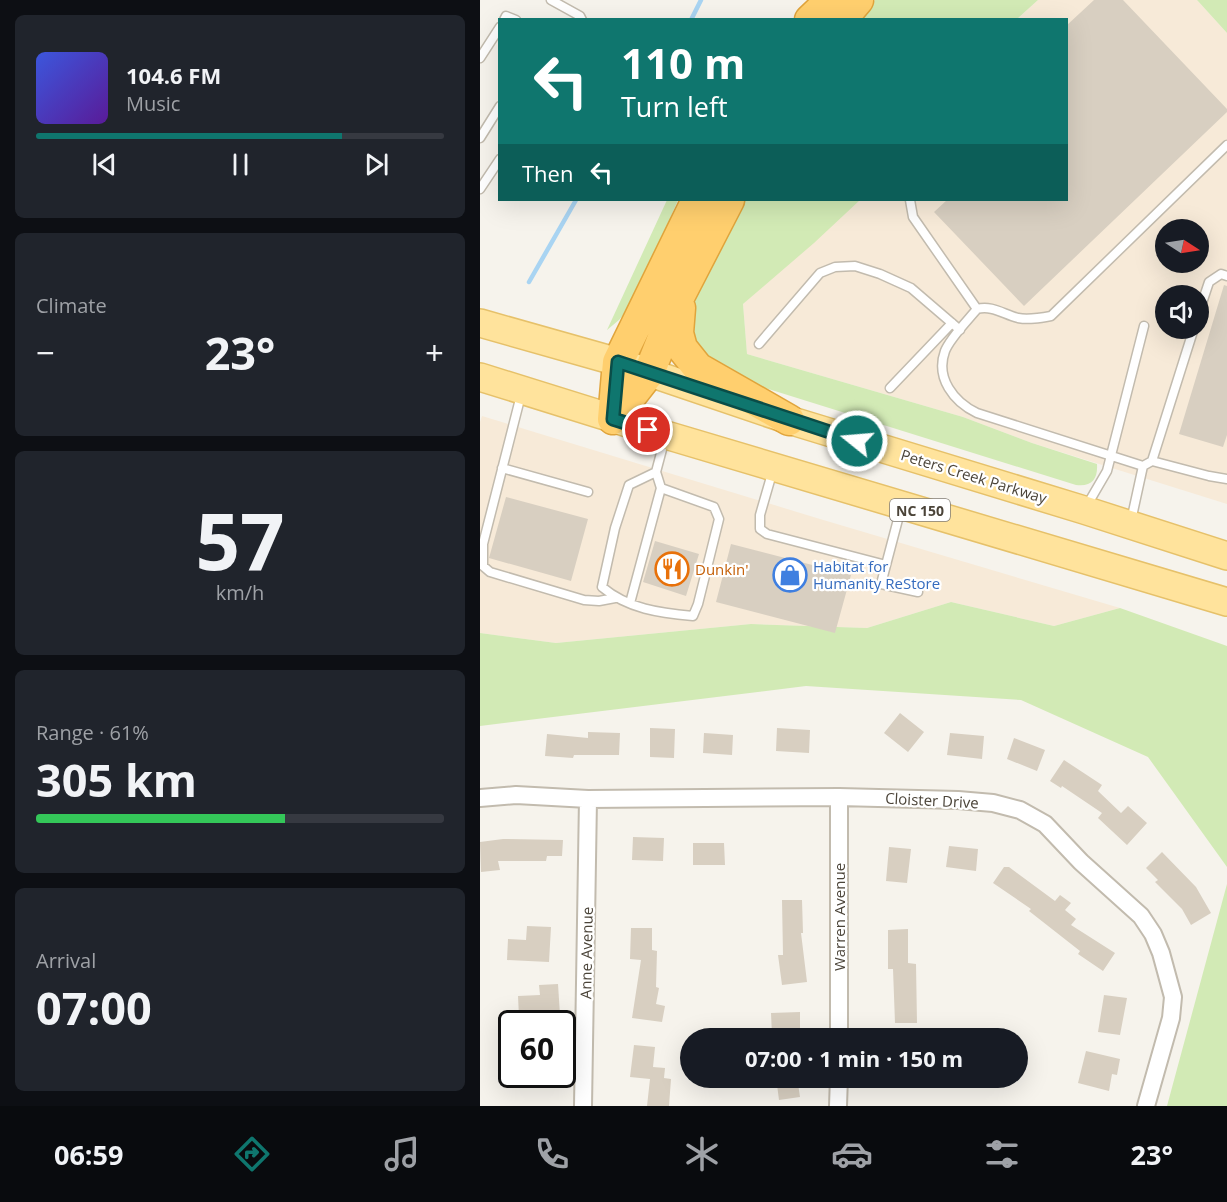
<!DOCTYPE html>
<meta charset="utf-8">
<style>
:root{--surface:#171b24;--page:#20242c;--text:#f1f3f6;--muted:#9ea1a6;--line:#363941;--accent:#0f766e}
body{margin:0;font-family:"Open Sans",sans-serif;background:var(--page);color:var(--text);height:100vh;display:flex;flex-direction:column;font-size:22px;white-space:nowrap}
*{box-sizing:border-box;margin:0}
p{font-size:20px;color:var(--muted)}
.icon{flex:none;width:33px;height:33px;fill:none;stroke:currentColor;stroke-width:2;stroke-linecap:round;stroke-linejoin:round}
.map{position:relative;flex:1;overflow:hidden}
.sheet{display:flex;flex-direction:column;gap:15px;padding:15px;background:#0d0f14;width:480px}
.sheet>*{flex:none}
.hud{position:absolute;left:18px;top:18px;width:570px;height:183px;border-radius:0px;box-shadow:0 6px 24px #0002;background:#0f766e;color:#fff;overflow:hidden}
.needle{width:39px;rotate:102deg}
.buttons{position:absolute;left:675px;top:219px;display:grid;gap:12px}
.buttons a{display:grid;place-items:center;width:54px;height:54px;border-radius:50%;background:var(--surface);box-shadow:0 6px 24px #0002;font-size:30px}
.speed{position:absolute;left:18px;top:1010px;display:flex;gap:12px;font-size:30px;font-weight:700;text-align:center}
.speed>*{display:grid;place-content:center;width:78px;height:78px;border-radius:50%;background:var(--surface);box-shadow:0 6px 24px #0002;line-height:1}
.speed .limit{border:3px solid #111;border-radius:9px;background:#fff;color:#111}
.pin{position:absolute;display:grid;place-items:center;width:51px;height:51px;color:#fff;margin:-26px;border:3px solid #fff;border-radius:50%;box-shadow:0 2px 6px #0007}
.me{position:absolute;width:66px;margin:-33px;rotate:287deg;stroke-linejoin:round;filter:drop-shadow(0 0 4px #0008)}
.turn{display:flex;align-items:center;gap:21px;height:126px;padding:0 24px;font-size:27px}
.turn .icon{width:78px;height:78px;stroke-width:2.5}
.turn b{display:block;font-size:42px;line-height:51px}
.then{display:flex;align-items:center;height:57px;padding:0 24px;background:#0003;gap:12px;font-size:22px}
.big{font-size:45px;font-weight:700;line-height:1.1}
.sheet .tile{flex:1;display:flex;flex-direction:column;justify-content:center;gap:9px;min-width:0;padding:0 21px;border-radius:9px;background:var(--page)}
.sheet .dial{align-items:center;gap:0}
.dial b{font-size:78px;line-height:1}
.song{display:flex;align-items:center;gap:18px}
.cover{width:72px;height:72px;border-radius:9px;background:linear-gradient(135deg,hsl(230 70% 55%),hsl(270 70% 35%))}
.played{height:6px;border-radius:3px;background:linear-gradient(90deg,var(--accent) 75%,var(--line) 75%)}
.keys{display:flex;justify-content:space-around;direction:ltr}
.heat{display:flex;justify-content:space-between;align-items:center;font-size:33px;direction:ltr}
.charge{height:9px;border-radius:4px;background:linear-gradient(90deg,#34c759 61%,var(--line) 0)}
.trip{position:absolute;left:200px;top:1028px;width:348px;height:60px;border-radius:30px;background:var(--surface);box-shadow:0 6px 24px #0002;font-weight:700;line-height:60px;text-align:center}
.tab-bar{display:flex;height:96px;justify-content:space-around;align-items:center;background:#090b0e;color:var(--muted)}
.tab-bar .icon{width:42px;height:42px}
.tab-bar .active{color:var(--accent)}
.tab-bar b{font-size:27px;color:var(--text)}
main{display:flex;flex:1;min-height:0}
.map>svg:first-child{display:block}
.commercial{fill:#f7ead8;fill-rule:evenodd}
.green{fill:#d2eab5}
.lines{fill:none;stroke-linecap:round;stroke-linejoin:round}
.stream{stroke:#a9d4f2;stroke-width:4.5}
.building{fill:#d8cfc1}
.service-casing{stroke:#c2bbae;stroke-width:11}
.minor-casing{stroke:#c2bbae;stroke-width:20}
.primary-casing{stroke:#e6c16a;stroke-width:30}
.motorway-casing{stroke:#e0a43c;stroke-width:33}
.service{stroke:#fff;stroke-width:8}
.minor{stroke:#fff;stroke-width:16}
.primary{stroke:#ffe39c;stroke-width:27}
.motorway{stroke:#ffcf6e;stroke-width:30}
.route-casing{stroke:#0a4d48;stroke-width:15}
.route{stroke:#0f766e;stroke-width:10}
.labels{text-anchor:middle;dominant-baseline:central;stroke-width:4.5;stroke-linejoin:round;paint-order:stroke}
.shield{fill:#fff;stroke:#817c74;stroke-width:1.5}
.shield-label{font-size:14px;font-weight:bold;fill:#4b4439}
.street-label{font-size:15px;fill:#4b4439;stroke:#fff}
.shop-label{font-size:15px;fill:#366cbe;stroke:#fff;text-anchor:start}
.food-label{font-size:15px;fill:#c56008;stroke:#fff;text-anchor:start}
</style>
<main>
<section class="sheet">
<div class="tile">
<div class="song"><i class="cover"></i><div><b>104.6 FM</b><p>Music</p></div></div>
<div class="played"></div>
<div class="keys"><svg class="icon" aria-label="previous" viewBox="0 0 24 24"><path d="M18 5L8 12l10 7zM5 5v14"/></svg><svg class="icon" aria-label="pause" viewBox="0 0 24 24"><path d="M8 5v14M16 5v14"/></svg><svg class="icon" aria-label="next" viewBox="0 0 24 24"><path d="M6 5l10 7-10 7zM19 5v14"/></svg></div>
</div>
<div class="tile"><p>Climate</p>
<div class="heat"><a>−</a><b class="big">23°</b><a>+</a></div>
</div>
<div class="tile dial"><b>57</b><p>km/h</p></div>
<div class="tile"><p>Range · 61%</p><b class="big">305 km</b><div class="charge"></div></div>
<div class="tile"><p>Arrival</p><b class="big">07:00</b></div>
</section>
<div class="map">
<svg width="747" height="1106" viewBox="0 0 747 1106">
<rect width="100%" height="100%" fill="#f6f3ec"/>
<path class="commercial" d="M558,0H717L747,33V504L552,443L483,417L267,354L263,304L378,200H586V20L537,19ZM686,230H718V262H686ZM686,296H718V328H686Z
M2,416L340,519L640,608L574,626L471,602L387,628L271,624L76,643L0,633V422Z"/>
<path class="green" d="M395,0H558L537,19L379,20Z
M717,0H747V33Z
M187,200H198L154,302L139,320L127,330Z
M263,200H380L334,243L263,304L267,354L483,417L552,443L617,464C618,479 612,487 596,485L256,379L224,366L207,324L213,301Z
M471,602L574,626L640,608L747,646V867L668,757L541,700L326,686L0,726V633L76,643L271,624L387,628Z
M747,884V1106H687Z"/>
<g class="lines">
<path class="stream" d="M211,20L221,0
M49,282L96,200"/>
</g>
<path class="building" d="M614,0H643L747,109V112L544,306L454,212L467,200H586V26Z
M744,285L747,286V435L743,447L699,434Z
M26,497L108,519L91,581L9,558Z
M175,541L219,554L206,596L163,582Z
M251,544L371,575L355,633L236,602Z
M420,713L444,732L428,752L404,733Z
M170,728L195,729L194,758L170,757Z
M297,728L330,730L329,753L296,751Z
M108,732L140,733L139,755H94L93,758L65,756L67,734L108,738Z
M224,733L253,735L252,755L223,753Z
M470,733L504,736L502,759L467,755Z
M534,738L565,750L557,771L527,759Z
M584,760L622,785L618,791L641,813L648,806L667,823L647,845L618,818L622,813L582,786L581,788L570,781Z
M153,837L184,838L183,861L152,860Z
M23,839L83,840L82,856H67L66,861H18L20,870L1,872L0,842Z
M213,843H244L245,865H213Z
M469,846L498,849L496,871L466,867Z
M409,847L431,849L427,883L406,881Z
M682,852L716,887L731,913L711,925L702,909L675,882L678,880L666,868Z
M524,867H529L575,901L580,895L591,903L585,910L596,919L591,925L635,953L623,971L598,954L600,951L549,911L551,909L513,883Z
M302,900H322L323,933H321L327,982L302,985L298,955H303Z
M47,926L71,927L69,962L27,960L28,939L46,940Z
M151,928H172V950L177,951L176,987L179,988L176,1004L185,1006L182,1022L152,1018L161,960L150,959Z
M428,929V963L436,964L437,1023H415L413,969H408V930Z
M78,984L80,1015L39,1017L38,996L60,995L59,985Z
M624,995L647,998L640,1035L618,1032Z
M320,1012V1038H297V1035H292L291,1013Z
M154,1045L175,1047L173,1067L185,1068L184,1078L191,1079L189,1106H167L170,1079L150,1077Z
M606,1051L640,1059L637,1075L632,1074L629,1091L598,1083Z
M296,1077H317L320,1097L299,1100Z"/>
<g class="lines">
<defs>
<path id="service" d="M71,0L100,16L102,20
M24,20L26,16L36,20
M0,58L20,27
M0,138L20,106
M747,145L571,316C560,318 549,320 538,318C523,314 512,305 497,309C488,320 470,338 465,351C455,378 474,402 497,413L663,466L672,461L729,476L747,479
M0,189L20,159
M430,200L433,217L497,309
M718,315L729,282L741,274L747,276
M279,344L340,273L355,267L375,266L400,274L431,288L480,330
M410,388L472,323
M41,395L3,544V566L10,572L104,600L119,601L135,598
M672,461L714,328
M22,468L108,492
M293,470L280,515V529L287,534L406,565
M176,472L149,485L135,528L122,587C148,609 180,613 213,616L218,604L239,519L234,507L181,488L176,472L185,438
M606,507L627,471L664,326
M421,508L401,584L438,592
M651,521L663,466
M150,603L181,488"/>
<path id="minor" d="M359,797V1038
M0,798L36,795L108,799L359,797L478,800L513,803L540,810L565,824L601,862L661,916L673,934L681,953L693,997L691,1018L666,1106
M103,1106L108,799
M358,1106L359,1077"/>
<path id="primary" d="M0,323L138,362L309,420L604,510L747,556
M0,377L186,435L747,602"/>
<path id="motorway" d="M330,20L351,0
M361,20L378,0
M200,308L198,333L202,348L218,368L309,420
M133,419L169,373L200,295L249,200
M133,419L138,362L217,200"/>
</defs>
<use href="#service" class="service-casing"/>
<use href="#minor" class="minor-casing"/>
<use href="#primary" class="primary-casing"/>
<use href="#motorway" class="motorway-casing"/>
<use href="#service" class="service"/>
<use href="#minor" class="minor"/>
<use href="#primary" class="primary"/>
<use href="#motorway" class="motorway"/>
</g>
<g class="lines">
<defs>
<path id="route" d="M168,430L133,419L138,362L377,441"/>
</defs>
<use href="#route" class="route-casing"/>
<use href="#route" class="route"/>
</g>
<defs>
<symbol id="restaurant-ring" viewBox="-11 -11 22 22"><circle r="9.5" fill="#fff" stroke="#e8710a" stroke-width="1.5"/><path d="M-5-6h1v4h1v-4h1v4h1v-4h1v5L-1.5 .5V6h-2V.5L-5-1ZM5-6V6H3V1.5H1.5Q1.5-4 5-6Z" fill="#e8710a"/></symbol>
<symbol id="shop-ring" viewBox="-11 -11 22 22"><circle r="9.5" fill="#fff" stroke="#3f7fe0" stroke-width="1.5"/><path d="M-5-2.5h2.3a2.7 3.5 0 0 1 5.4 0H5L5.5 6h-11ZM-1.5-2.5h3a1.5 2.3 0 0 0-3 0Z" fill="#3f7fe0"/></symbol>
</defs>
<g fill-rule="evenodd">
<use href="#restaurant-ring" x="173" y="550" width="38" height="38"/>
<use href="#shop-ring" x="291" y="556" width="38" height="38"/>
</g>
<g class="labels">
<rect class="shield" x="410" y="499" width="60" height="22" rx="4.5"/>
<g class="shield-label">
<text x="440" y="510">NC 150</text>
</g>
<g class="street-label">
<text transform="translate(494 476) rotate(17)">Peters Creek Parkway</text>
<text transform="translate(452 800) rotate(3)">Cloister Drive</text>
<text transform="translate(359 917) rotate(-90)">Warren Avenue</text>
<text transform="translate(106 953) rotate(-89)">Anne Avenue</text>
</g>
<g class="shop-label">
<text x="333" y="566">Habitat for<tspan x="333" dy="17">Humanity ReStore</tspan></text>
</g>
<g class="food-label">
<text x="215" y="569">Dunkin'</text>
</g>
</g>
</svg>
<div class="buttons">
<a><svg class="needle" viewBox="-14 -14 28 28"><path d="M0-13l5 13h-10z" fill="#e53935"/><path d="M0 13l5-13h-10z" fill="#9ea1a6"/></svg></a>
<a><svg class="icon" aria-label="sound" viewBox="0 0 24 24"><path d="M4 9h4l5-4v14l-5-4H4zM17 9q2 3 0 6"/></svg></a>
</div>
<div class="speed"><div class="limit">60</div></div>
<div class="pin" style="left:168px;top:430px;background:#d93025"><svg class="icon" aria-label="arrive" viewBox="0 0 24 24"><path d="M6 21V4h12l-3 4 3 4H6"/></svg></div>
<svg class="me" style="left:377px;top:441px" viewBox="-20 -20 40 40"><circle r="17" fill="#0f766e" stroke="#fff" stroke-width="3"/><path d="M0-11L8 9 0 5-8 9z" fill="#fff"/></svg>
<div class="trip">07:00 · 1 min · 150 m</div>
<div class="hud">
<div class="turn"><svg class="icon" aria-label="left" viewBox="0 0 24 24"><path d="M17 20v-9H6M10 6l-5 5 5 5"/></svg><div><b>110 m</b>Turn left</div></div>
<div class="then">Then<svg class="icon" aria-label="left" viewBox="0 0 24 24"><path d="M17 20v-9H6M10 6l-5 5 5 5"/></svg></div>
</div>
</div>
</main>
<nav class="tab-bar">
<b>06:59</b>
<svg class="icon active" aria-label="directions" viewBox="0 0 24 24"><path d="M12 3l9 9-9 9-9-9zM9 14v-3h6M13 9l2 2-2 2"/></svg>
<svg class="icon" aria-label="music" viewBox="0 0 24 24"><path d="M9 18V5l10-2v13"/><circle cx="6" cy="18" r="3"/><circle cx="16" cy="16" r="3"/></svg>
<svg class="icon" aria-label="phone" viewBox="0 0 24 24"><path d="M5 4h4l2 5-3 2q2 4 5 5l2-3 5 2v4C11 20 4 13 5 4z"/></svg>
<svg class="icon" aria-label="climate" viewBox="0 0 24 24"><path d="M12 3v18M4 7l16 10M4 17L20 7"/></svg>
<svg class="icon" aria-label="car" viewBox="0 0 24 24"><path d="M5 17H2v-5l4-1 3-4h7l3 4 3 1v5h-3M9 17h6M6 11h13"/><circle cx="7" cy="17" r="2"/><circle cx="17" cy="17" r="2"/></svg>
<svg class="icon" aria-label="filters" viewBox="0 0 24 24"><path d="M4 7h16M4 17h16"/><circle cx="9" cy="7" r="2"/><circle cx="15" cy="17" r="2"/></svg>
<b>23°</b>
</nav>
